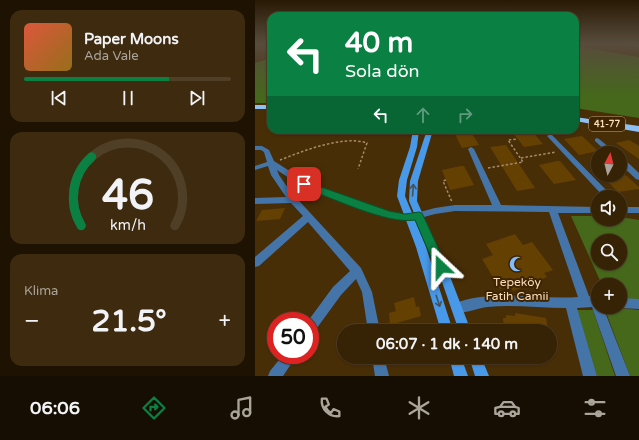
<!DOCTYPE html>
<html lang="tr">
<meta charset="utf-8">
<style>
:root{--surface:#362205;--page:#3d2a0f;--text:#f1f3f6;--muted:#aaa49a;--line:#503f27;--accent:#0b8043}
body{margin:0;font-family:"Varela Round",sans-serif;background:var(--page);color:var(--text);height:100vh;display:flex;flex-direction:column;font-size:15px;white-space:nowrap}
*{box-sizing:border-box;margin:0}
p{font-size:13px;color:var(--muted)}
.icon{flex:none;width:22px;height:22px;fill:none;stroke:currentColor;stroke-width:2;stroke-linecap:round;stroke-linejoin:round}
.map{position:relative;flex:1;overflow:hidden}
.sheet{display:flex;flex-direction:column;gap:10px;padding:10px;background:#1e1303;width:255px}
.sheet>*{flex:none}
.guide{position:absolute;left:12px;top:12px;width:312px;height:122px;border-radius:12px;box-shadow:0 1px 3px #0004,0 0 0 1px var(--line);background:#0b8043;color:#fff;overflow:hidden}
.needle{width:26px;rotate:7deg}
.controls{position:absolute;left:336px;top:146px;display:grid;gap:8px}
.controls a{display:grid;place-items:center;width:36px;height:36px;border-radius:50%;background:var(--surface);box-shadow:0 1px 3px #0004,0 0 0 1px var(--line);font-size:20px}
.speed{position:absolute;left:12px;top:312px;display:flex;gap:8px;font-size:20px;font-weight:700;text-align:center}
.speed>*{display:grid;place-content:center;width:52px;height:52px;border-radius:50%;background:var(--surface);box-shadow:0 1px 3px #0004,0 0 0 1px var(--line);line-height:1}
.speed .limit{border:6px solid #d22;background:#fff;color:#111}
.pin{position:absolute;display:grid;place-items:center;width:34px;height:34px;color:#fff;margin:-17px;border-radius:8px;box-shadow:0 2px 6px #0006}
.me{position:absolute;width:44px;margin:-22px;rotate:337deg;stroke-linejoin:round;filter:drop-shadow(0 0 3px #0008)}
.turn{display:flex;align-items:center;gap:14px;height:84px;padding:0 12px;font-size:18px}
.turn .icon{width:52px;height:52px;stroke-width:2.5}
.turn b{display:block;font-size:28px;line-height:34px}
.lanes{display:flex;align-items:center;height:38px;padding:0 12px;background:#0003;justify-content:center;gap:20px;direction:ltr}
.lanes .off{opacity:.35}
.big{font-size:30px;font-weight:700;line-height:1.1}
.sheet .widget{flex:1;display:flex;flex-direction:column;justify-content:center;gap:6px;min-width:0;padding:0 14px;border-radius:12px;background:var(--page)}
.sheet .dial{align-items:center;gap:0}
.dial svg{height:104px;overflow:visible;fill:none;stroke:var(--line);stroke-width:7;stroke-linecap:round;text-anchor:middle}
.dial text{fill:var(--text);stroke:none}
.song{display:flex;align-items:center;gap:12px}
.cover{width:48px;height:48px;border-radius:6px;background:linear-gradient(135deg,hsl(10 70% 55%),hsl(40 70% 35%))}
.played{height:4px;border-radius:2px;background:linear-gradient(90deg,var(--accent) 70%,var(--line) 70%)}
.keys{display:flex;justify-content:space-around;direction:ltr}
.heat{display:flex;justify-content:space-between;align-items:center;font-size:22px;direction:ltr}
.trip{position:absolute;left:82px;top:324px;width:220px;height:40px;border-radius:20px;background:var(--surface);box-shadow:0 1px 3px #0004,0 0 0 1px var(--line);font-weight:700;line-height:40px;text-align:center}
.menu{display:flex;height:64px;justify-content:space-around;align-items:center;background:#160e02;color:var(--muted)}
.menu .icon{width:28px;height:28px}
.menu .on{color:var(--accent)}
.menu b{font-size:18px;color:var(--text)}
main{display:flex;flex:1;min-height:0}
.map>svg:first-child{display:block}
.green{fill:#45681b;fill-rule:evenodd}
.building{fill:#654003}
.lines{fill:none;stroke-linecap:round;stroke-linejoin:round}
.path{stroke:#a78b68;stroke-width:1.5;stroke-dasharray:2.5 2;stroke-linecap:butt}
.minor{fill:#4575a8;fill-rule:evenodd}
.secondary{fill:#4899e9;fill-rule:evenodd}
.trunk{fill:#8cc0f7;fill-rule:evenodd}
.oneway{stroke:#42535d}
.route{fill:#0b8043;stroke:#07532c}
.labels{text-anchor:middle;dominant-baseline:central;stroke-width:4;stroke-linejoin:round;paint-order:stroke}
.shield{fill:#3e2400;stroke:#c2a785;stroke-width:1}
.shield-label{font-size:9px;font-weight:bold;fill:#fbdfbe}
.near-poi-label{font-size:12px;fill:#fbdfbe;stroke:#3e2400}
</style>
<main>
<section class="sheet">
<div class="widget">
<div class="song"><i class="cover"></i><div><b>Paper Moons</b><p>Ada Vale</p></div></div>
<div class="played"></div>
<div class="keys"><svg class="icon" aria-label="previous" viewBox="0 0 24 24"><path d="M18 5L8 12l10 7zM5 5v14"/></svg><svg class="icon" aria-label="pause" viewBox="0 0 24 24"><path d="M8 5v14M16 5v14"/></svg><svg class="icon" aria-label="next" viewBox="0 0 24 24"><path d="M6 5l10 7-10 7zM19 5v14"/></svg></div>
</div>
<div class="widget dial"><svg viewBox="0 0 100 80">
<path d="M14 69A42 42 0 1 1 86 69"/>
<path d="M14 69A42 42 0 0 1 22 16" stroke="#0b8043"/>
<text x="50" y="56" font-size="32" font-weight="700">46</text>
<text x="50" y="72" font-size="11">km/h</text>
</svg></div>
<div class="widget"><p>Klima</p>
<div class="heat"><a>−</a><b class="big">21.5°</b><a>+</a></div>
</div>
</section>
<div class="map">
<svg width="384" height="376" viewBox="0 0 384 376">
<rect width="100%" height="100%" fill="#482e07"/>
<path class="green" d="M320,46L384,57V118L320,108Z
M16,58V103H0V63Z
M316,216H343V219H365V217L384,220V300L365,299V285H347ZM343,241H365V263H343Z
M349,307L384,310V376H375Z
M322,310H338L360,376H342Z"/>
<path class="building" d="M276,130L288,144L269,147L258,133Z
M216,132L224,145L207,148L200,134Z
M327,136L343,151L324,155L309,139Z
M374,140L384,146V159L361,143Z
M251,145L268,170L280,188L262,191L235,147Z
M302,161H305L321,180L299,184L284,165Z
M206,166H209L219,185L195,190L187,170Z
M365,170L384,187V189L363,192L346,175H365Z
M30,208L25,219L1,221L7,210Z
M260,234L268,245L277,242L298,270L289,273L292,277L279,282L278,288L271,286L258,291L255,285L245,289L227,259L238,255L231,244Z
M159,297L161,307L164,306L166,316L135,325L134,313L141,311L139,303Z
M260,313L291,318L293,331H249L248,318H251V315L260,316Z
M257,357H283L284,365L256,362Z"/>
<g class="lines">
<path class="path" d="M266,158L301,152
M25,160C48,151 88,135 112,143L103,169
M233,168L268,162L253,140L262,139
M191,180L188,181L197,202"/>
<path class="minor" d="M369,44L384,45V47Z
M295,134L297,135L358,197H349L293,137L292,136Z
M342,138L344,139L361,153H353L340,141V139Z
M0,146H7L14,150L19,161L58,186L133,212L154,215L180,208L200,205H237L213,149L216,147L219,149L246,205L343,207V213H303L334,296L343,297V307H348L375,376H361L337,307L322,308L342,376H328L311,308C285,308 258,304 232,307C223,308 206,315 198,312L196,308L198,304C238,288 282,300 323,297L294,212L200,211L180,214L154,221L133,218L52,190L22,170L24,175L35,191L106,268L117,292L125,331H113L107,292L101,279L86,295L59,332L55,334V321H53L78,287L95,271L53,222L4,266L0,267V257L48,216L36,203L0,204V198L31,197L16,175L13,166L0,170V166L12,162L9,152L6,150H0Z
M365,158H368L384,173V180L381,179L365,164Z
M365,207H384V213H365Z
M365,298L384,299V309L365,308L361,307H365Z
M28,355H42L28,376H13L15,371Z
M117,357H129L134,376H120Z"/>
<path class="secondary" d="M158,130H164L162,147L152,180L150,196L171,247L198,331H186L161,247L142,196L144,180L155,147Z
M172,130H178L163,181L162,201L196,279L216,331H204L186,279L154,201L155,181Z
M194,357H206L213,376H199Z
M214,357H226L234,376H220Z"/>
<path class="trunk" d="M0,105H16V109H0Z
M320,117L384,126V132L320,121Z"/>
</g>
<defs><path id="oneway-shaft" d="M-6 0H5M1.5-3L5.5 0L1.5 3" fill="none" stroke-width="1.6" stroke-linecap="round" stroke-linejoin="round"/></defs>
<g class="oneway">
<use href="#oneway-shaft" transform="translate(158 190) rotate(-86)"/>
<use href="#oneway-shaft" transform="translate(183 301) rotate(72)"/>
</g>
<linearGradient id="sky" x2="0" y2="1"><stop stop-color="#281904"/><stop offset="0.45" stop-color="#584c3c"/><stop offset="1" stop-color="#584c3c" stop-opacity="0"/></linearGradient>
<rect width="384" height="97" fill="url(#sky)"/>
<path class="route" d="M49,181L134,211L150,214L164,212L167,213L192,267L190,271L186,272L182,271L160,220C133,225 74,197 46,186L44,184L46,182Z"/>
<defs>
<symbol id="mosque-bare" viewBox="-9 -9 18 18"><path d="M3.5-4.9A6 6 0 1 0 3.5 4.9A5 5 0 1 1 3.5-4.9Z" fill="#82bcfa" stroke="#3e2400" stroke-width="2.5" paint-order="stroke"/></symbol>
</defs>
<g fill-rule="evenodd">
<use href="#mosque-bare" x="251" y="253" width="22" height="22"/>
</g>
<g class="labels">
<rect class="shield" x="334" y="117" width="36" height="14" rx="3"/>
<g class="shield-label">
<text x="352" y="124">41-77</text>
</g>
<g class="near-poi-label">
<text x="262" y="282">Tepeköy<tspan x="262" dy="14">Fatih Camii</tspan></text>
</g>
</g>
</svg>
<div class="controls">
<a><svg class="needle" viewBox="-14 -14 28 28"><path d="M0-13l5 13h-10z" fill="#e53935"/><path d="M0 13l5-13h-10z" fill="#aaa49a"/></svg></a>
<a><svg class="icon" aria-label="sound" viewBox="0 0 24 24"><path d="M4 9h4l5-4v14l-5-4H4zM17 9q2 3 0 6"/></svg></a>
<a><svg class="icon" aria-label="search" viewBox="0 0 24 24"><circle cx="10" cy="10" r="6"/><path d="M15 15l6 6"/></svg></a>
<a>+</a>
</div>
<div class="speed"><div class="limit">50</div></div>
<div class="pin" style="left:49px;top:184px;background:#d93025"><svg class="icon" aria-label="arrive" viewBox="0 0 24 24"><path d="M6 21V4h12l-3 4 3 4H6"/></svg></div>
<svg class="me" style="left:186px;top:267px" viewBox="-20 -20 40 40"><path d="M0-17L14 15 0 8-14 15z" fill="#0b8043" stroke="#fff" stroke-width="4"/></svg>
<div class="trip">06:07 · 1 dk · 140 m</div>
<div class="guide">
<div class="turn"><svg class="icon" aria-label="left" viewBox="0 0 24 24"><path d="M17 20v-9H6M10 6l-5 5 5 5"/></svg><div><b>40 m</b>Sola dön</div></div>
<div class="lanes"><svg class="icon" aria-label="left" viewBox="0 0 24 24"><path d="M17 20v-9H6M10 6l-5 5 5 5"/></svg><svg class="icon off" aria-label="ahead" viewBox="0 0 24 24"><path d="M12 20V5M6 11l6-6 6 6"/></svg><svg class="icon off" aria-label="right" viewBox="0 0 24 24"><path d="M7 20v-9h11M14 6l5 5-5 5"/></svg></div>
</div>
</div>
</main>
<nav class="menu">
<b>06:06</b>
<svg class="icon on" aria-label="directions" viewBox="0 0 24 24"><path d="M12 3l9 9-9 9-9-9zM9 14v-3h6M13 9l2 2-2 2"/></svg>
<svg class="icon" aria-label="music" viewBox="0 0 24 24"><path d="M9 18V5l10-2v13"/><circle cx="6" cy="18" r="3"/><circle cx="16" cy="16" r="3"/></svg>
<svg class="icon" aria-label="phone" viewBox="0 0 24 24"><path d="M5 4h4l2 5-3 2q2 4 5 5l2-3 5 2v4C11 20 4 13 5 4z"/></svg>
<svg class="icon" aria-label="climate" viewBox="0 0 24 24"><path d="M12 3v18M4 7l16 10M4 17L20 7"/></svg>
<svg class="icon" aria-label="car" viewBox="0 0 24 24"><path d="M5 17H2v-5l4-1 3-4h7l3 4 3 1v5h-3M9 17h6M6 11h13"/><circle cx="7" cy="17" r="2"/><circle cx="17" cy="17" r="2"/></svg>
<svg class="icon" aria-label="filters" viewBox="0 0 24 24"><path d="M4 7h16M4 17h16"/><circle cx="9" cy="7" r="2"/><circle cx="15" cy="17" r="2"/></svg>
</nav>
